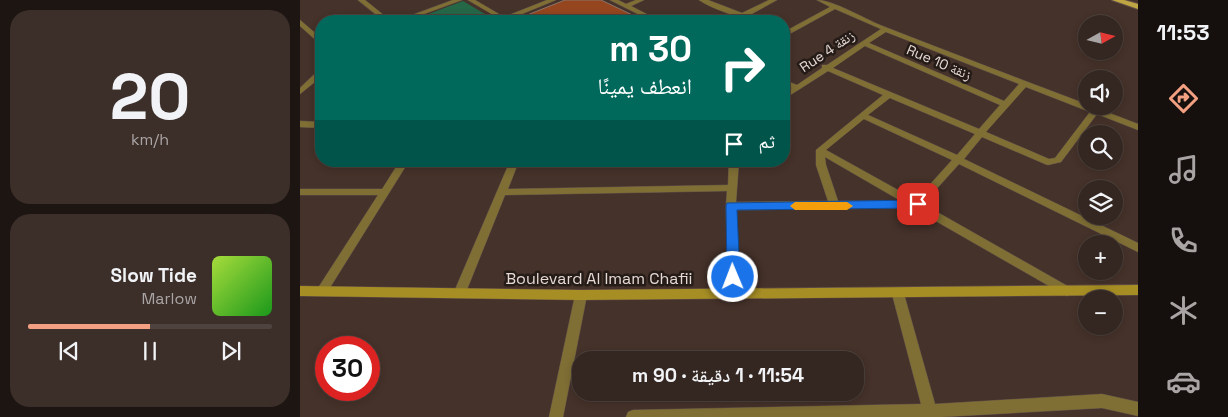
<!DOCTYPE html>
<html lang="ar">
<meta charset="utf-8">
<style>
:root{--surface:#342620;--page:#3c2e29;--text:#f1f3f6;--muted:#a9a5a5;--line:#4e433e;--accent:#f2a081}
body{margin:0;font-family:"Space Grotesk","Noto Naskh Arabic",sans-serif;background:var(--page);color:var(--text);direction:rtl;height:100vh;display:flex;flex-direction:column;font-size:19px;white-space:nowrap}
*{box-sizing:border-box;margin:0}
p{font-size:16px;color:var(--muted)}
.icon{flex:none;width:28px;height:28px;fill:none;stroke:currentColor;stroke-width:2;stroke-linecap:round;stroke-linejoin:round}
.map{position:relative;flex:1;overflow:hidden;direction:ltr}
.side{display:flex;flex-direction:column;gap:10px;padding:10px;background:#1d1512;width:300px}
.side>*{flex:none}
.top-card{position:absolute;left:15px;top:15px;width:475px;height:152px;border-radius:20px;box-shadow:0 2px 8px #0003,0 0 0 1px var(--line);direction:rtl;background:#00695c;color:#fff;overflow:hidden}
.needle{width:32px;rotate:82deg}
.controls{position:absolute;left:778px;top:15px;display:grid;gap:10px}
.controls a{display:grid;place-items:center;width:45px;height:45px;border-radius:50%;background:var(--surface);box-shadow:0 2px 8px #0003,0 0 0 1px var(--line);font-size:25px}
.speed{position:absolute;left:15px;top:336px;display:flex;gap:10px;font-size:25px;font-weight:700;text-align:center}
.speed>*{display:grid;place-content:center;width:65px;height:65px;border-radius:50%;background:var(--surface);box-shadow:0 2px 8px #0003,0 0 0 1px var(--line);line-height:1}
.speed .limit{border:8px solid #d22;background:#fff;color:#111}
.pin{position:absolute;display:grid;place-items:center;width:42px;height:42px;color:#fff;margin:-21px;border-radius:10px;box-shadow:0 2px 8px #0006}
.me{position:absolute;width:55px;margin:-28px;rotate:359deg;stroke-linejoin:round;filter:drop-shadow(0 0 4px #0008)}
.turn{display:flex;align-items:center;gap:18px;height:105px;padding:0 15px;font-size:22px}
.turn .icon{width:65px;height:65px;stroke-width:2.5}
.turn b{display:block;font-size:35px;line-height:42px}
.then{display:flex;align-items:center;height:48px;padding:0 15px;background:#0003;gap:10px;font-size:19px}
.side .tile{flex:1;display:flex;flex-direction:column;justify-content:center;gap:8px;min-width:0;padding:0 18px;border-radius:20px;background:var(--page)}
.side .dial{align-items:center;gap:0}
.dial b{font-size:65px;line-height:1}
.song{display:flex;align-items:center;gap:15px}
.cover{width:60px;height:60px;border-radius:8px;background:linear-gradient(135deg,hsl(80 70% 55%),hsl(120 70% 35%))}
.played{height:5px;border-radius:2px;background:linear-gradient(90deg,var(--accent) 50%,var(--line) 50%)}
.keys{display:flex;justify-content:space-around;direction:ltr}
.trip{position:absolute;left:272px;top:351px;width:292px;height:50px;border-radius:20px;background:var(--surface);box-shadow:0 2px 8px #0003,0 0 0 1px var(--line);font-weight:600;line-height:50px;text-align:center;direction:rtl}
main{display:flex;flex:1;min-height:0}
.dock{display:flex;flex-direction:column;width:90px;justify-content:space-around;align-items:center;background:#150f0d;color:var(--muted)}
.dock .icon{width:35px;height:35px}
.dock .current{color:var(--accent)}
.dock b{font-size:22px;color:var(--text)}
.map>svg:first-child{display:block}
.green{fill:#246848}
.building{fill:#95461e;stroke:#8b756b}
.lines{fill:none;stroke-linecap:round;stroke-linejoin:round}
.street-casing{stroke:#625049;stroke-width:1}
.secondary-casing{stroke:#625049;stroke-width:1}
.primary-casing{stroke:#625049;stroke-width:2}
.street{fill:#7f6f35;fill-rule:evenodd}
.secondary{fill:#a78e24;fill-rule:evenodd}
.primary{fill:#c0a642;fill-rule:evenodd}
.route{fill:#1a73e8;stroke:#114b97}
.slow{fill:#f59e0b}
.labels{text-anchor:middle;dominant-baseline:central;stroke-width:5;stroke-linejoin:round;paint-order:stroke}
.far-street-label{font-size:14px;fill:#e6d9d4;stroke:#251c18}
.street-label{font-size:16px;fill:#e6d9d4;stroke:#251c18}
</style>
<main>
<nav class="dock">
<b>11:53</b>
<svg class="icon current" aria-label="directions" viewBox="0 0 24 24"><path d="M12 3l9 9-9 9-9-9zM9 14v-3h6M13 9l2 2-2 2"/></svg>
<svg class="icon" aria-label="music" viewBox="0 0 24 24"><path d="M9 18V5l10-2v13"/><circle cx="6" cy="18" r="3"/><circle cx="16" cy="16" r="3"/></svg>
<svg class="icon" aria-label="phone" viewBox="0 0 24 24"><path d="M5 4h4l2 5-3 2q2 4 5 5l2-3 5 2v4C11 20 4 13 5 4z"/></svg>
<svg class="icon" aria-label="climate" viewBox="0 0 24 24"><path d="M12 3v18M4 7l16 10M4 17L20 7"/></svg>
<svg class="icon" aria-label="car" viewBox="0 0 24 24"><path d="M5 17H2v-5l4-1 3-4h7l3 4 3 1v5h-3M9 17h6M6 11h13"/><circle cx="7" cy="17" r="2"/><circle cx="17" cy="17" r="2"/></svg>
</nav>
<div class="map">
<svg width="838" height="417" viewBox="0 0 838 417">
<rect width="100%" height="100%" fill="#45322a"/>
<path class="green" d="M163,1L185,14L186,21H110Z"/>
<path class="building" d="M265,0H301L345,21H212Z"/>
<g class="lines">
<defs>
<path id="street" d="M58,0H65L91,21H84Z
M153,0H162L105,21H96Z
M168,0H175L204,17L247,0H256L205,21H199L200,19Z
M310,0H318L326,4L336,0H344L331,6L360,21H352Z
M399,0H408L442,13L469,0H477L448,16L459,21C446,21 410,8 399,0Z
M517,0C533,0 563,18 580,25C649,52 717,78 786,104V106H791L838,124V130L797,114L761,162L748,165L745,164L682,137L664,159L838,243V252L659,164L623,204L771,288L773,291L771,294L767,296L763,294L613,208L436,210L440,294L438,297L434,299L430,297L428,294L426,206L427,191L205,195L166,292L164,295L160,297L156,295L154,292L210,161H219L208,189L428,185L429,161H439L436,202L528,201L516,165V150L583,95L528,71L484,99V94L492,88L484,85V80L497,85L522,68V65H527L581,29L535,9L484,37V32L530,7ZM586,32L719,84L704,101L569,43ZM565,46L700,105L679,129L533,68ZM726,87L790,112L755,158L749,159L686,132ZM590,98L675,134L657,155L568,115ZM564,119L652,160L616,200L526,150ZM525,157L601,201H538L526,165Z
M0,20L21,38V44L19,43L0,26Z
M18,71H21V77L0,94V88Z
M0,121L21,122V128L0,127Z
M100,161H109L26,294L22,296L18,294L16,291L18,288L78,195H0V189H82Z
M598,289L602,291L604,294L635,404L802,394L838,402V416L802,408L642,417H326L328,412L333,410L621,404L592,294L594,291Z
M281,290L285,292L287,295L263,417H249L275,295L277,292Z"/>
<path id="secondary" d="M838,285V295L281,300L0,296V286L281,290Z"/>
<path id="primary" d="M812,0H824L838,4V9Z"/>
</defs>
<use href="#street" class="street-casing"/>
<use href="#secondary" class="secondary-casing"/>
<use href="#primary" class="primary-casing"/>
<use href="#street" class="street"/>
<use href="#secondary" class="secondary"/>
<use href="#primary" class="primary"/>
</g>
<path class="route" d="M618,200L623,204L618,208L437,210L440,277L438,280L433,282L429,280L427,277L426,206L427,203Z"/>
<path class="slow" d="M495,202H547L553,206L547,210H495L490,206Z"/>
<g class="labels">
<g class="far-street-label">
<text transform="translate(527 51) rotate(-34)">Rue 4 زنقة</text>
<text transform="translate(639 62) rotate(23)">Rue 10 زنقة</text>
</g>
<g class="street-label">
<text x="299" y="278">Boulevard Al Imam Chafii</text>
</g>
</g>
</svg>
<div class="controls">
<a><svg class="needle" viewBox="-14 -14 28 28"><path d="M0-13l5 13h-10z" fill="#e53935"/><path d="M0 13l5-13h-10z" fill="#a9a5a5"/></svg></a>
<a><svg class="icon" aria-label="sound" viewBox="0 0 24 24"><path d="M4 9h4l5-4v14l-5-4H4zM17 9q2 3 0 6"/></svg></a>
<a><svg class="icon" aria-label="search" viewBox="0 0 24 24"><circle cx="10" cy="10" r="6"/><path d="M15 15l6 6"/></svg></a>
<a><svg class="icon" aria-label="layers" viewBox="0 0 24 24"><path d="M12 4l9 5-9 5-9-5zM3 14l9 5 9-5"/></svg></a>
<a>+</a>
<a>−</a>
</div>
<div class="speed"><div class="limit">30</div></div>
<div class="pin" style="left:618px;top:204px;background:#d93025"><svg class="icon" aria-label="arrive" viewBox="0 0 24 24"><path d="M6 21V4h12l-3 4 3 4H6"/></svg></div>
<svg class="me" style="left:433px;top:277px" viewBox="-20 -20 40 40"><circle r="17" fill="#1a73e8" stroke="#fff" stroke-width="3"/><path d="M0-11L8 9 0 5-8 9z" fill="#fff"/></svg>
<div class="trip">11:54 · 1 دقيقة · 90 m</div>
<div class="top-card">
<div class="turn"><svg class="icon" aria-label="right" viewBox="0 0 24 24"><path d="M7 20v-9h11M14 6l5 5-5 5"/></svg><div><b>30 m</b>انعطف يمينًا</div></div>
<div class="then">ثم<svg class="icon" aria-label="arrive" viewBox="0 0 24 24"><path d="M6 21V4h12l-3 4 3 4H6"/></svg></div>
</div>
</div>
<section class="side">
<div class="tile dial"><b>20</b><p>km/h</p></div>
<div class="tile">
<div class="song"><i class="cover"></i><div><b>Slow Tide</b><p>Marlow</p></div></div>
<div class="played"></div>
<div class="keys"><svg class="icon" aria-label="previous" viewBox="0 0 24 24"><path d="M18 5L8 12l10 7zM5 5v14"/></svg><svg class="icon" aria-label="pause" viewBox="0 0 24 24"><path d="M8 5v14M16 5v14"/></svg><svg class="icon" aria-label="next" viewBox="0 0 24 24"><path d="M6 5l10 7-10 7zM19 5v14"/></svg></div>
</div>
</section>
</main>
